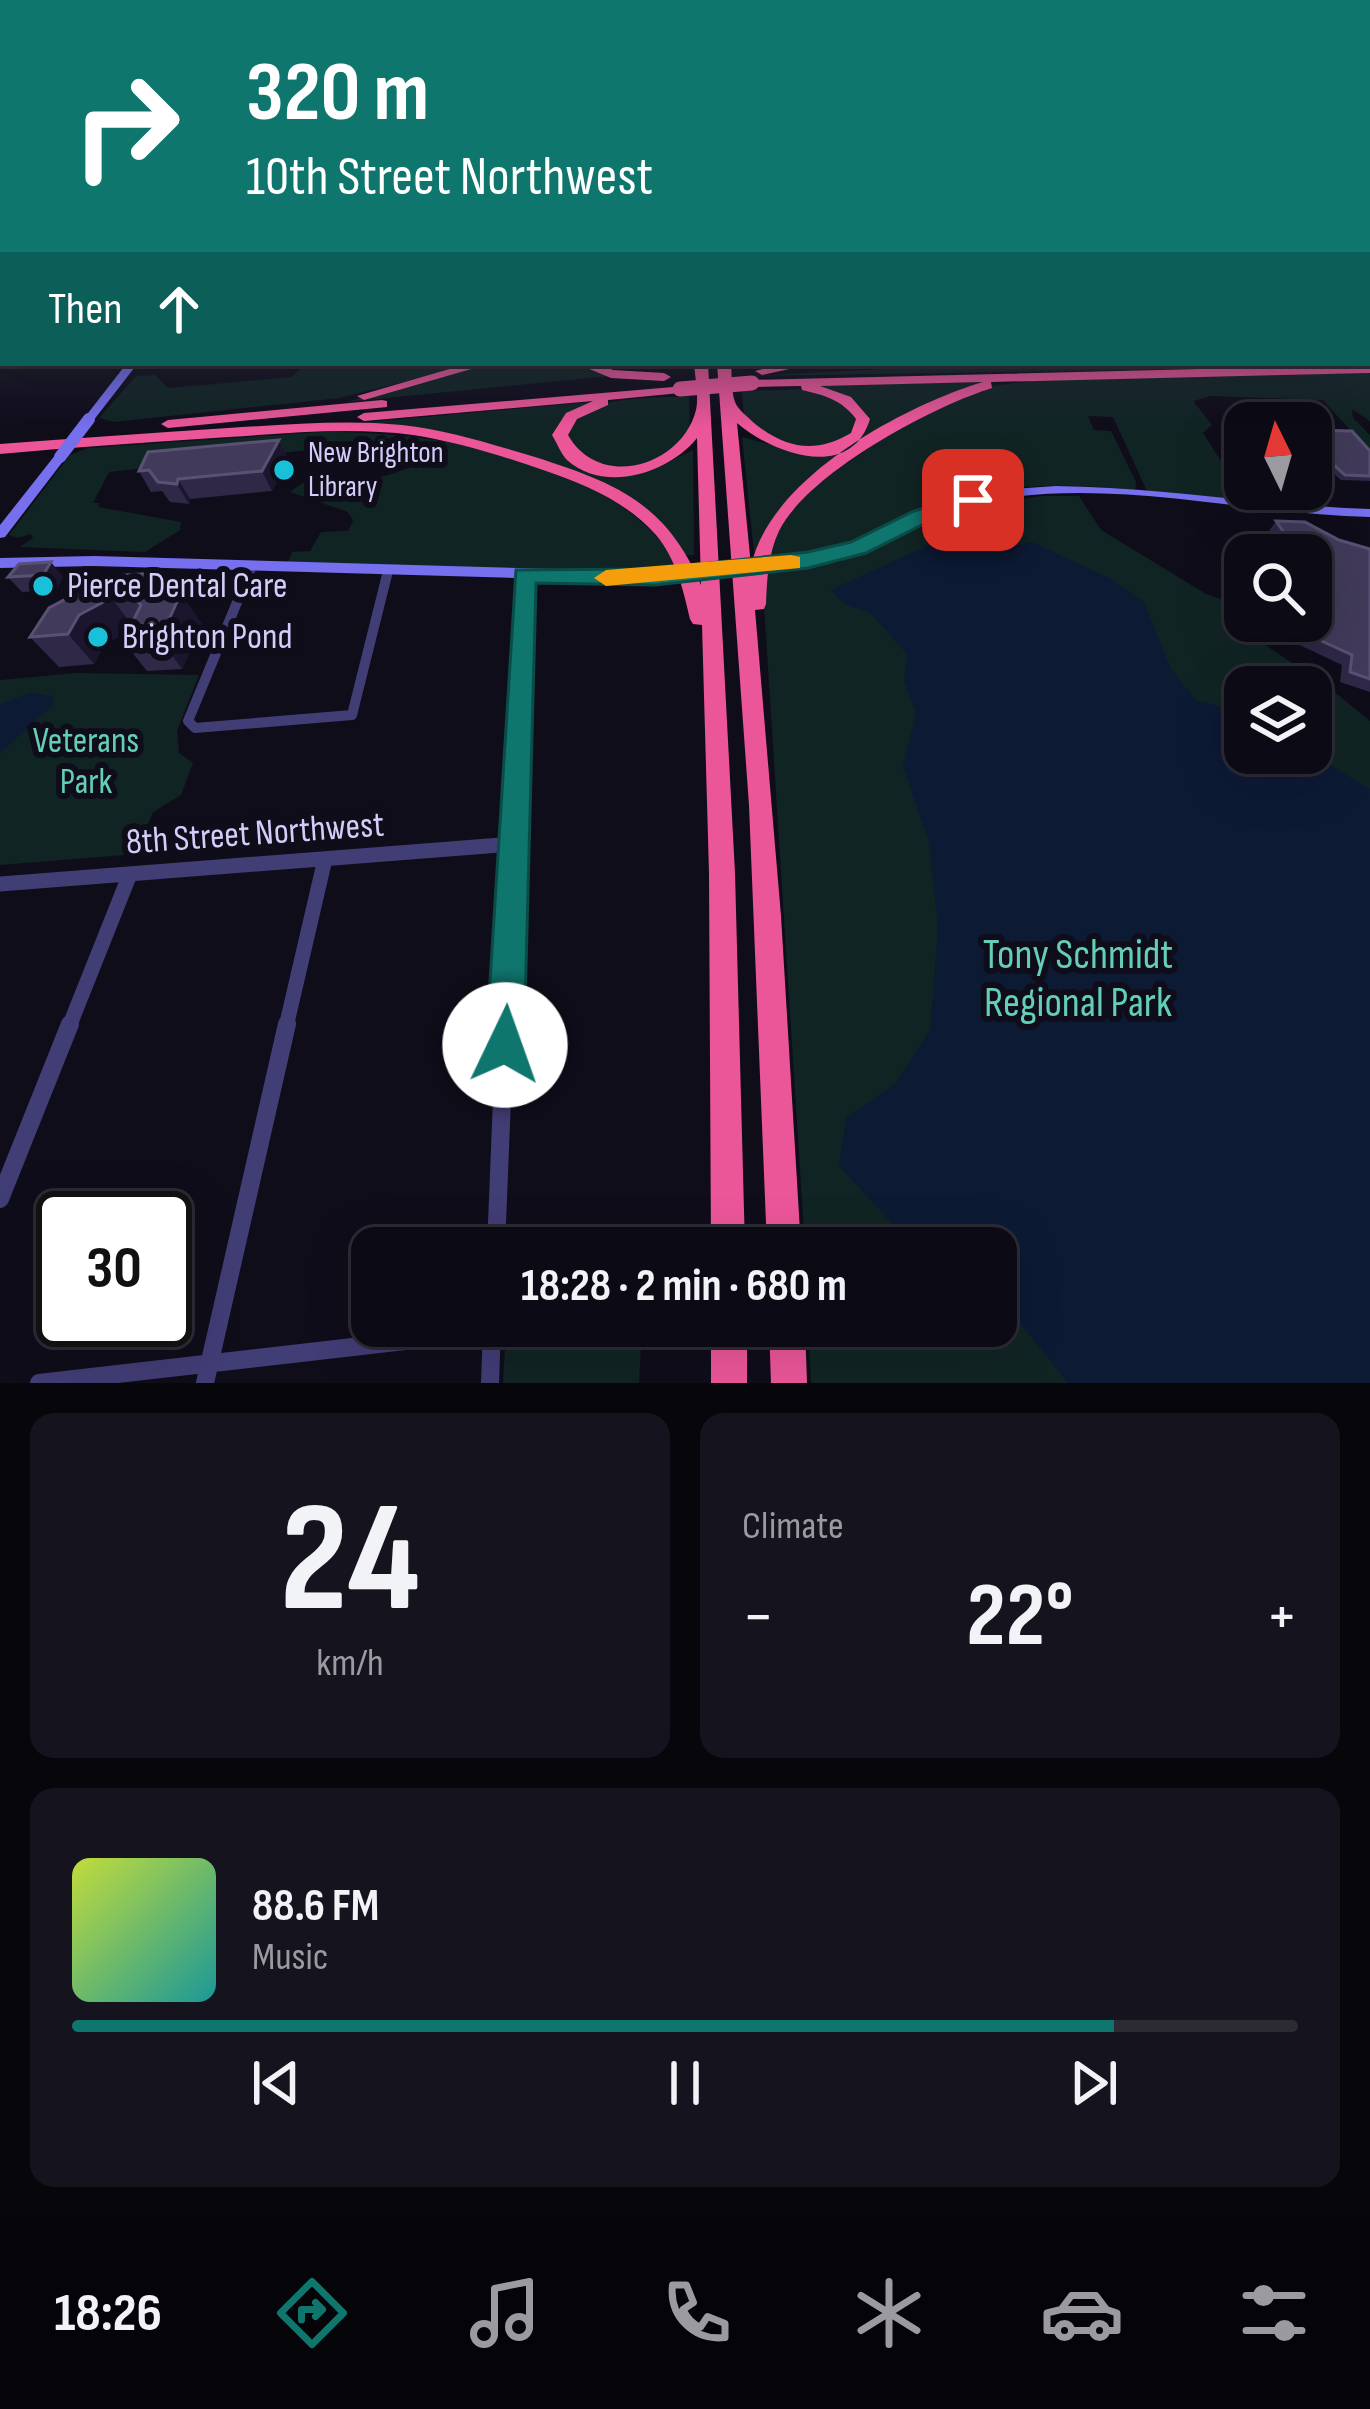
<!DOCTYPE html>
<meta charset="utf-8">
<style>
:root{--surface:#0c0a14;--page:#15131d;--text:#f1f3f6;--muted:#9a9aa0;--line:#2c2b34;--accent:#0f766e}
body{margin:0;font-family:"Sofia Sans Condensed",sans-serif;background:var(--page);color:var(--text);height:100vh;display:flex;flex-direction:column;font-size:45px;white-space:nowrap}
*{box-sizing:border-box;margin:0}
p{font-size:39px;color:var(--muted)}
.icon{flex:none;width:66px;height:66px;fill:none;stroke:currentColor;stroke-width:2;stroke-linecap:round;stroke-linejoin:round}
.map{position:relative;height:1383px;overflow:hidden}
.sheet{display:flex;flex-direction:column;gap:30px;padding:30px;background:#07060b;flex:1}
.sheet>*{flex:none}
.top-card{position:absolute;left:0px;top:0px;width:1371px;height:366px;box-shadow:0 12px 48px #0002,0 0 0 3px var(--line);background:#0f766e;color:#fff;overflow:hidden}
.needle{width:78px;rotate:355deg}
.controls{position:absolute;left:1224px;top:402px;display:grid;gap:24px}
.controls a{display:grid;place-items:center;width:108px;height:108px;border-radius:24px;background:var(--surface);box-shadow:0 12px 48px #0002,0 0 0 3px var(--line);font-size:60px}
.speed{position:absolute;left:36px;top:1191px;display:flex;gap:24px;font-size:60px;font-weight:700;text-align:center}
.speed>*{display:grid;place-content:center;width:156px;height:156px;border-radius:50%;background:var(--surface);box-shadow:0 12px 48px #0002,0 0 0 3px var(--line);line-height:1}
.speed .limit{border:6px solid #111;border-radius:18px;background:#fff;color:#111}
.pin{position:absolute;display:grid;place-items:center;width:102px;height:102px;color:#fff;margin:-51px;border-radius:24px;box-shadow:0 6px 18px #0006}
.me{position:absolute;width:132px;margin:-66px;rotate:3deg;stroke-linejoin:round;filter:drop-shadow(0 0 9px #0008)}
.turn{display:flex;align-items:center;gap:42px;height:252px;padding:0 48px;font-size:54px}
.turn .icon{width:156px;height:156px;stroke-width:2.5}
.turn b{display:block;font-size:84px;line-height:102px}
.then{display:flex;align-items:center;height:114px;padding:0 48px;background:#0003;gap:24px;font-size:45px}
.big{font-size:90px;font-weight:700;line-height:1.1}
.sheet .tile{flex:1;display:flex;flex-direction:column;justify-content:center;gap:18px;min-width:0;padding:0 42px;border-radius:24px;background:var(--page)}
.sheet .dial{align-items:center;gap:0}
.dial b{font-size:156px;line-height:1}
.song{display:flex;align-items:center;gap:36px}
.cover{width:144px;height:144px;border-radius:18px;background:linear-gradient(135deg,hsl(70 70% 55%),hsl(180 70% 35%))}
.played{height:12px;border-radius:6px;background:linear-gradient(90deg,var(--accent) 85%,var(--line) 85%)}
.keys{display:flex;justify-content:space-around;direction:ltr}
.heat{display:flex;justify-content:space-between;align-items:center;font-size:66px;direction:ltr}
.sheet .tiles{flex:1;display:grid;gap:30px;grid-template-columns:1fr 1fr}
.tile:last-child{grid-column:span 2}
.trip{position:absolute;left:351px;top:1227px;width:666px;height:120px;border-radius:24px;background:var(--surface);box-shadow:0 12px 48px #0002,0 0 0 3px var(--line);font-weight:700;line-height:120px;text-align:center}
.tab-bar{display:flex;height:192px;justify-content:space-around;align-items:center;background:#050408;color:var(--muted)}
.tab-bar .icon{width:84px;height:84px}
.tab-bar .on{color:var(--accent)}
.tab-bar b{font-size:54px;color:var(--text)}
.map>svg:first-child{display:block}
.green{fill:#112424;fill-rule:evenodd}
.water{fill:#0d1a34}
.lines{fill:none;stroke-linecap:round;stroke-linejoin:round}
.street-far2{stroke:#413d75;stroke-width:10}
.street-far1{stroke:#413d75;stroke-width:15}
.street{stroke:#413d75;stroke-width:18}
.secondary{fill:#766fee;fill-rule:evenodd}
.highway{fill:#eb5699;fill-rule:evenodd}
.rail{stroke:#1ac0d9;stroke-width:3;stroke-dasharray:10 9;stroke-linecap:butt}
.secondary-bridge-far1{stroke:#766fee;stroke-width:12}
.secondary-bridge{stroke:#766fee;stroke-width:15}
.highway-bridge{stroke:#eb5699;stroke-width:15}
.wall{fill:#2f2847}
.shaded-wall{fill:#1b162e}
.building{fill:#413a5a;stroke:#585173;stroke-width:3}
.route{fill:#0f766e;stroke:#0a4d48;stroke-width:3}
.slow{fill:#f59e0b}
.poi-dot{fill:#1ac0d9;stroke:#100d1b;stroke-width:4.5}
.labels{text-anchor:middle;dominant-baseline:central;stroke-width:12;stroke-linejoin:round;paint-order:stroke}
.far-poi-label{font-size:30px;fill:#d3cdf9;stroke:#100d1b;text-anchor:start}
.poi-label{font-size:36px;fill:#d3cdf9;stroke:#100d1b;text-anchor:start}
.park-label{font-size:36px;fill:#63cfb8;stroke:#100d1b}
.street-label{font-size:36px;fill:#d3cdf9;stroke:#100d1b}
.near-park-label{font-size:42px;fill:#63cfb8;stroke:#100d1b}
</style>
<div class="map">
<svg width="1370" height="1383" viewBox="0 0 1370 1383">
<rect width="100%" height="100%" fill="#100d1b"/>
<path class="green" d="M308,363H480L339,398L114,422L99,418L136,376L155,375L168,388L291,377Z
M490,363H577L610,376L346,402Z
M1213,363L1216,367L1206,369L746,376L944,366Z
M1370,373V421L1352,409L1353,418L1370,435V452L1323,400L1211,396L1193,401L1212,425L1203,433L1246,500L1147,491L1113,417L1088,416L1094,430L1111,431L1136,482L1135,490C1067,483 997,482 932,506C908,514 889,531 865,540C833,552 798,556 764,559L779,524L819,482L907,422L984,387L1048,379Z
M988,382L919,408L787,501L772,520L758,552H754L742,437L798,452L841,447L865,421L815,385Z
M807,389L840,399L856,417L852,434C810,462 779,442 744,418L742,391Z
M689,396L690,432L664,459L625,468L591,463L565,433C582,393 652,399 689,396Z
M592,402L558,429L576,463L651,470L693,450L694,555H684L641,506L459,438L325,426Z
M321,432C437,431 616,459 680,568L626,574L288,562L292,552L310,551L321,532L348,531L353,521L348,512L290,492L303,483L385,476L420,464V456L353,445L109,472L93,503H99L98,507L181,522L180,530L145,552L20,547L33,538L31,534L18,538L9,535L70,455L88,448Z
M1041,496H1079L1101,530L1206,594L1237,605L1259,641L1327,686L1370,721V1383H811L808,1326H996V1248H805L762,573L839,562L968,508ZM1245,687H1311V753H1245Z
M77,673L199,675L177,731L179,753L193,763L181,795L153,812L132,859L124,855L0,865V680Z
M506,1326H642L639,1383H503Z"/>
<path class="water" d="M944,538L1002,548L1032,542L1111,579L1144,602L1170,667L1195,700L1245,713V753H1310L1370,789V1383H1068L1019,1322L996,1305V1248H915L839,1166L846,1118L895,1084L930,1030L938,928L929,843L903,766L916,713L904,682L907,654L870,613L843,603L831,590Z
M32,692L54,697L53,705L0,753V704Z"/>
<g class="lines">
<path class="street-far2" d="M252,566L188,721L195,728L352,715L388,571
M517,750L524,575"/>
<path class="street-far1" d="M0,884L514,844
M69,1027L130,874
M286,1027L325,859
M505,1027L517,747"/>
<path class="street" d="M0,1199L70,1024
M496,1248L505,1024
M39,1383L492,1331
M205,1383L287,1024
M490,1383L492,1326"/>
<path class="secondary" d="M127,363H138L93,421H85V417Z
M60,453L66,457L64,460L5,537L0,538V525L56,454Z
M1056,486C1161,487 1265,506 1370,509V517C1251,514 1131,482 1012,497C956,504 908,532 855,551C835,558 814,563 793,567L786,562L788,559L844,545L923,513L978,495L1011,489Z
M94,556L655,572L662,577L655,582L94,566L0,568V558Z"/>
<path class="highway" d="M470,363H492L364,400L357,396Z
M575,363H594L613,370L664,373L671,377L664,381L611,378Z
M694,363H708L735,873L745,1248H711L709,873L702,625L693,624L690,619C683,589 676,559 656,535C627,502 586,485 546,471C503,456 458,442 413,435C352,427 290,433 229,437C153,442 76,447 0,454V444C76,438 152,433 228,428C285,425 344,419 402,425C447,430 491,444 535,457C616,483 666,503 701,585L697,438C669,473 605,494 567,460C561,454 557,443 552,435L566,413L593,401L364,421L357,417L364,413L685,386L687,389L680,393L608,400V405L577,419L568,435C600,491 682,466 696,410C699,397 695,377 694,363Z
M717,363H731C732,375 731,391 735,402C738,410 748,417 754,423C786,449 816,454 851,433L856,419C842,400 824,395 802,390L801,386L752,387L747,386V380L1370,365V373L991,382L992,388C931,407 808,473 779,531C768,554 767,580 766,604L764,609L755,610L781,916L801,1248H767L749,805ZM983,382C903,406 770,478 751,566L737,423C773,454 851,482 870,419L851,397L820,386Z
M786,363H817L762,375L755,371Z
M382,400L387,401V407L168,428L161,424L168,420Z
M711,1326H747V1383H711Z
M769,1326H805L807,1383H771Z"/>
<path class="rail" d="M0,306L3,300"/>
<path class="secondary-bridge-far1" d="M60,457L89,419"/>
<path class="secondary-bridge" d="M655,577L793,562"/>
<path class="highway-bridge" d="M680,389L752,383"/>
</g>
<path class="wall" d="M1311,430L1370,451V481L1341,480L1316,458L1319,454L1311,444Z
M279,440L288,459L272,491L190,499L189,504L170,502L162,491L151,492L139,471Z
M1276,521L1370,549V692L1340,682L1342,665L1268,630L1270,622L1268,621H1311V555H1245V575L1238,564L1245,554L1252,546L1278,545L1269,531Z
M19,564L63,577L56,590L22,592L8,577Z
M109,576L202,624L182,669L147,671L123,641L127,632L104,645L94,664L59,667L30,637Z"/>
<path class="shaded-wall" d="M279,440L288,459L272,491L262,471Z
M178,479L190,499L189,504L177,484Z
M51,562L63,577L56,590L43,575Z
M181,593L202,624L182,669L160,639Z
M111,598L135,628L104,645L94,664L68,634L79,615Z"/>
<path class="building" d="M1311,430L1352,431L1370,451V476L1345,475L1320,453L1325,452L1311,434Z
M279,440L262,471L178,479L177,484L158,482L149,470L139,471L148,452Z
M1276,521L1305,522L1339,540L1370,549V679L1350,672L1352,655L1278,621H1311V555H1246L1257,554L1252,546L1292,544Z
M51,562L43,575L8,577L19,564Z
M157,573L181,593L160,639L123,641L141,605L132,596L111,598L79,615L68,634L30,637L49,608L109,576Z"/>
<linearGradient id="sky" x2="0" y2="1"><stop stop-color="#09070f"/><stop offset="0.55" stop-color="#31354a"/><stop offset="1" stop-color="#31354a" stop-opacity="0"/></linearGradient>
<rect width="1370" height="429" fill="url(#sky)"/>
<path class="route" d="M973,493L980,495V504L930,521L866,553L808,568L655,585L536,583L524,1045L518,1058L505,1064L491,1058L486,1045L516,570L655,569L808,552L851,542L914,511Z"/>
<path class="slow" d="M791,555L800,557V568L606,586L594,578L606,570Z"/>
<g class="poi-dot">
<circle cx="284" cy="470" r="12"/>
<circle cx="43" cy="586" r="12"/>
<circle cx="98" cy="637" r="12"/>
</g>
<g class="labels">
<g class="far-poi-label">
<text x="308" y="453">New Brighton<tspan x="308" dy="34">Library</tspan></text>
</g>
<g class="poi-label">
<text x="67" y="586">Pierce Dental Care</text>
<text x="122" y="637">Brighton Pond</text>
</g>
<g class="park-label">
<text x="86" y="741">Veterans<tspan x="86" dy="41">Park</tspan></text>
</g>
<g class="street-label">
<text transform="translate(255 834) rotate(-4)">8th Street Northwest</text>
</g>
<g class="near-park-label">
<text x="1078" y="955">Tony Schmidt<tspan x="1078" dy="48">Regional Park</tspan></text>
</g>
</g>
</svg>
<div class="controls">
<a><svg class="needle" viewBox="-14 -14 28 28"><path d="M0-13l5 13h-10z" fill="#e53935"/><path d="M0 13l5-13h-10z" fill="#9a9aa0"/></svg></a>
<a><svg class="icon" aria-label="search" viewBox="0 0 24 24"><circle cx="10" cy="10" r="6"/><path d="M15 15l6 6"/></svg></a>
<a><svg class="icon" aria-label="layers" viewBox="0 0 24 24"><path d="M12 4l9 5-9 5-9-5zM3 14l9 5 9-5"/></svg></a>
</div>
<div class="speed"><div class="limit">30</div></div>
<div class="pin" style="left:973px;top:500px;background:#d93025"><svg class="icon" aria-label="arrive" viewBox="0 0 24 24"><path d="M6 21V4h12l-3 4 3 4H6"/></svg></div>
<svg class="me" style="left:505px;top:1045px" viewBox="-20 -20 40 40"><circle r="19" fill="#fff"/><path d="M0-13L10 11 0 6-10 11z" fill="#0f766e"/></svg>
<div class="trip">18:28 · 2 min · 680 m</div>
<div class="top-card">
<div class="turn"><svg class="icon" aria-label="right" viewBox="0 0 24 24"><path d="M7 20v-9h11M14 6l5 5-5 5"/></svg><div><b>320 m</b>10th Street Northwest</div></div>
<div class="then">Then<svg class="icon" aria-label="ahead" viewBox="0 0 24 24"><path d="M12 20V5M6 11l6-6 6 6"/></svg></div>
</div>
</div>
<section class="sheet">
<div class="tiles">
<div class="tile dial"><b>24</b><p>km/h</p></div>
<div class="tile"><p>Climate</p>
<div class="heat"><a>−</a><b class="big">22°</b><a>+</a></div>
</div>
<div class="tile">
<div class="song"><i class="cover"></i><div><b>88.6 FM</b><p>Music</p></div></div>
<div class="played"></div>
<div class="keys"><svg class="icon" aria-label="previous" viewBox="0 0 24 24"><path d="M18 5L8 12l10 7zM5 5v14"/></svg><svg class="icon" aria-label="pause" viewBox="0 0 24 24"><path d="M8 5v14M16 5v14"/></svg><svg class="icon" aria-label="next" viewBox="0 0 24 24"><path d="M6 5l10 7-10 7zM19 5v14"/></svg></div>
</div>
</div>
</section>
<nav class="tab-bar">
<b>18:26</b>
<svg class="icon on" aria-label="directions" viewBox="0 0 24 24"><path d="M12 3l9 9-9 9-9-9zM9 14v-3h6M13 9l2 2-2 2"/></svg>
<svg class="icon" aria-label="music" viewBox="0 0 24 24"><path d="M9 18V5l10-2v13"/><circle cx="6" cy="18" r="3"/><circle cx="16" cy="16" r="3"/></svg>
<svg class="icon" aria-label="phone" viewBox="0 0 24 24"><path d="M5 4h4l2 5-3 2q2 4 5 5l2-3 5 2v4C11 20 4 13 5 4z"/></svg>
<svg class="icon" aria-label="climate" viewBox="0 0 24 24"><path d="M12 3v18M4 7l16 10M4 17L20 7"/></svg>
<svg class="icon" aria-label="car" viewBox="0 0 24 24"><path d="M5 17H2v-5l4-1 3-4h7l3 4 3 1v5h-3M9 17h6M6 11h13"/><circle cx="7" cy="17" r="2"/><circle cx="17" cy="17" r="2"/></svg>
<svg class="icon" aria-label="filters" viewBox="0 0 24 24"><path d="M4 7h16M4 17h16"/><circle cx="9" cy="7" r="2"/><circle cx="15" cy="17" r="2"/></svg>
</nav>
